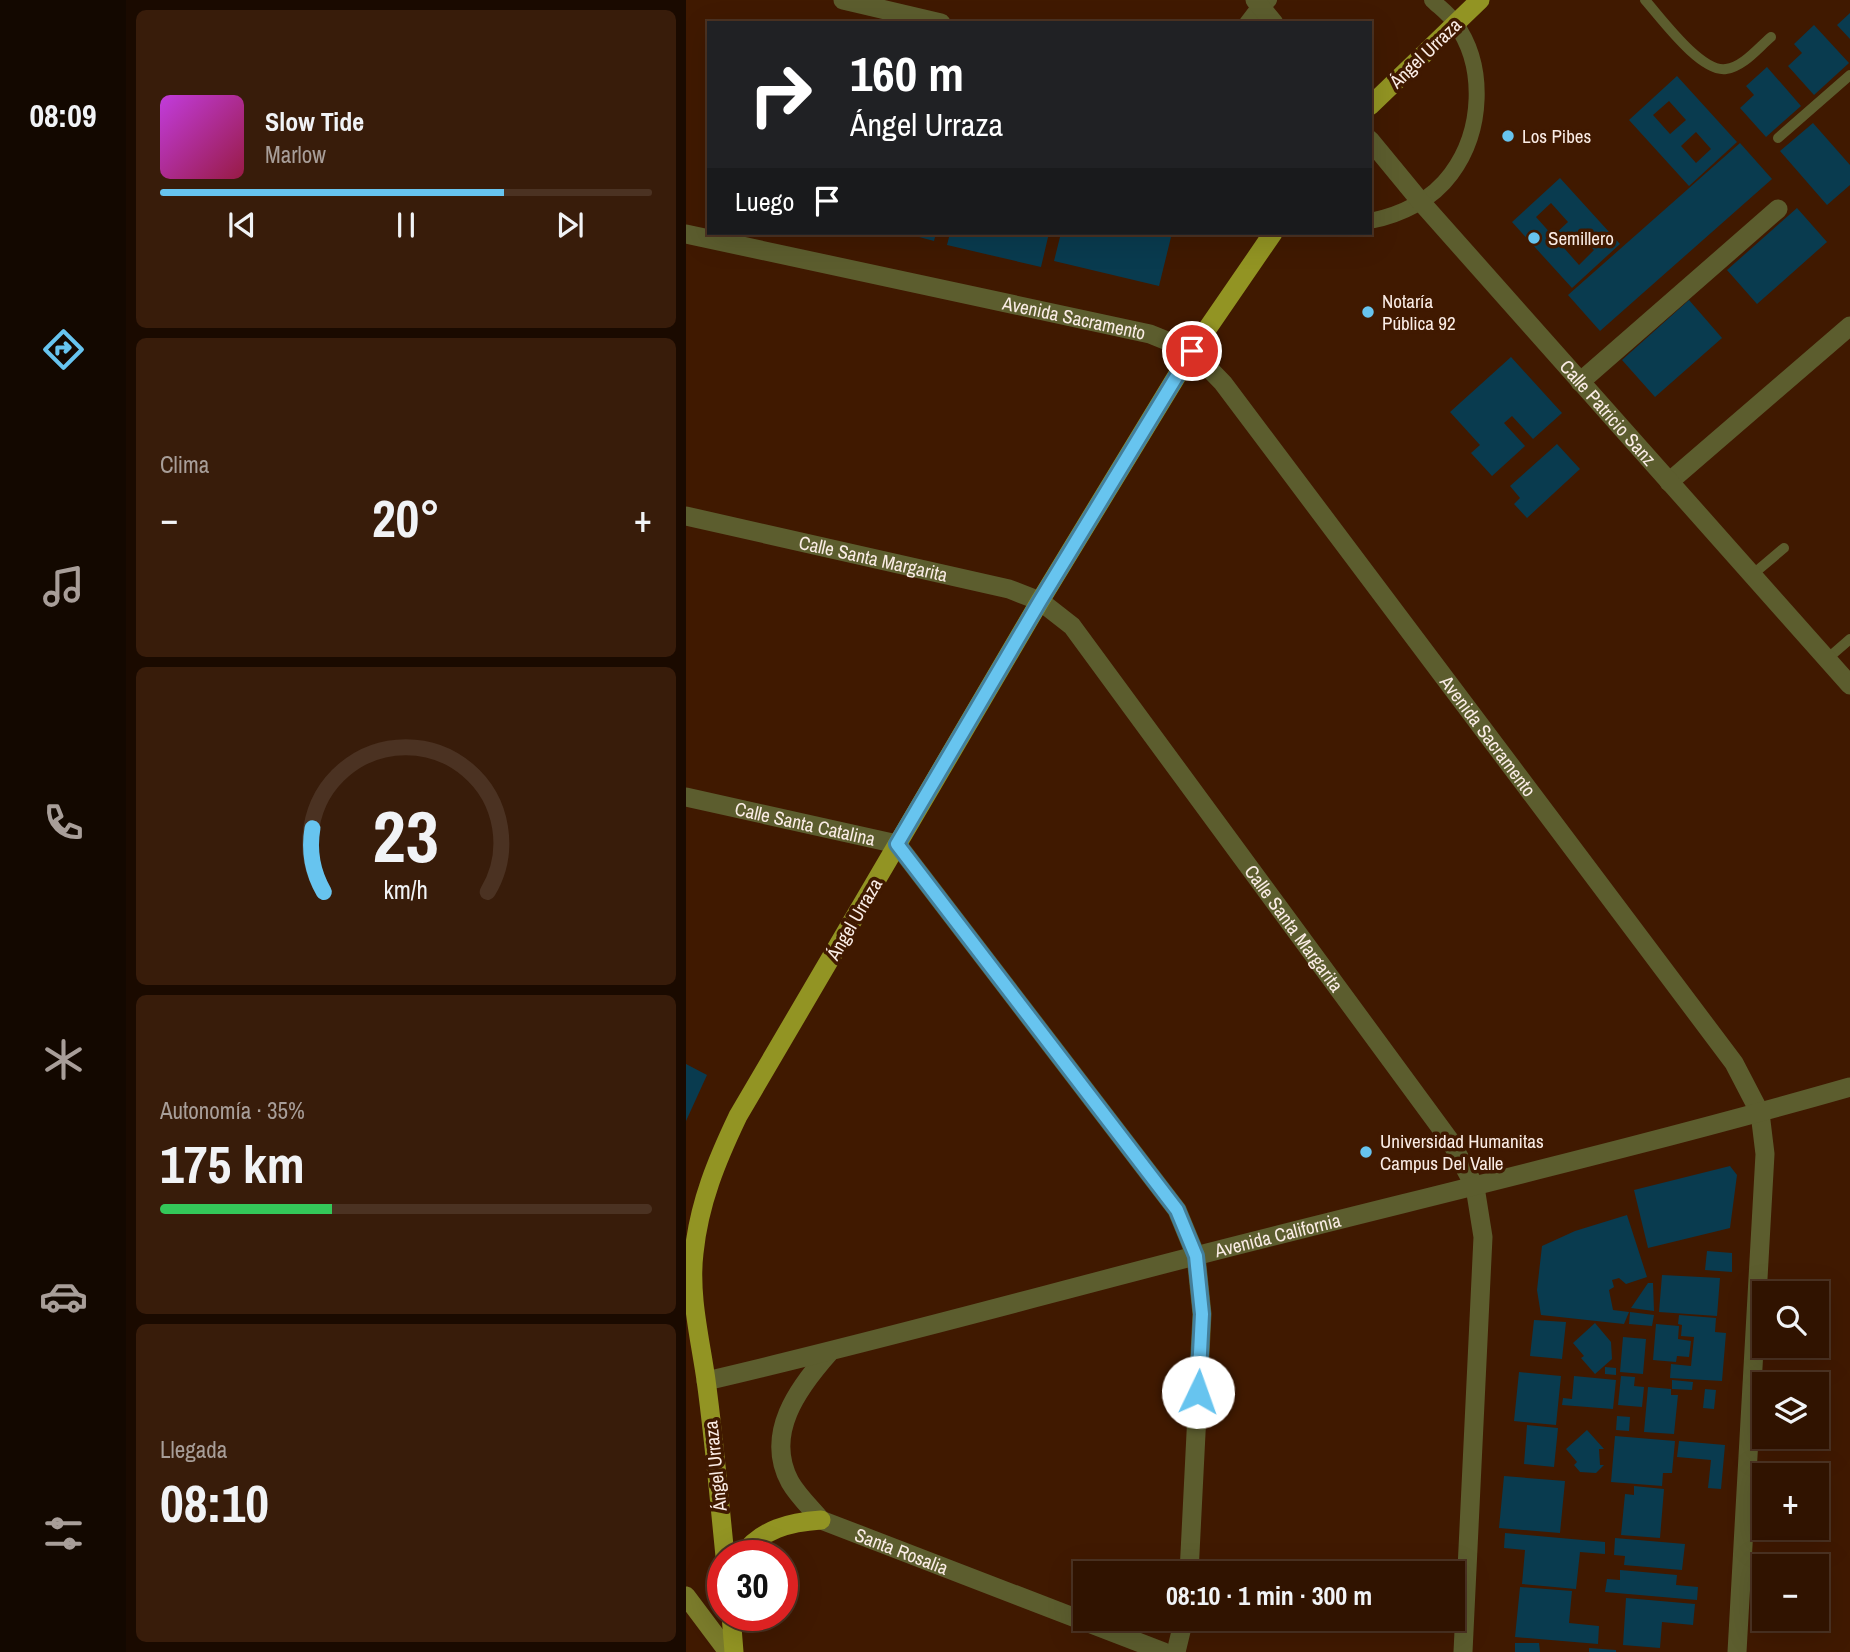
<!DOCTYPE html>
<html lang="es">
<meta charset="utf-8">
<style>
:root{--surface:#301300;--page:#381c0a;--text:#f1f3f6;--muted:#a89e99;--line:#4b3222;--accent:#67c4ef}
body{margin:0;font-family:"Archivo Narrow",sans-serif;background:var(--page);color:var(--text);height:100vh;display:flex;flex-direction:column;font-size:26px;white-space:nowrap}
*{box-sizing:border-box;margin:0}
p{font-size:23px;color:var(--muted)}
.icon{flex:none;width:38px;height:38px;fill:none;stroke:currentColor;stroke-width:2;stroke-linecap:round;stroke-linejoin:round}
.map{position:relative;flex:1;overflow:hidden}
.drawer{display:flex;flex-direction:column;gap:10px;padding:10px;background:#1a0a00;width:560px}
.drawer>*{flex:none}
.hud{position:absolute;left:21px;top:21px;width:665px;height:214px;border-radius:0px;box-shadow:0 7px 28px #0002,0 0 0 2px var(--line);background:#202124;color:#fff;overflow:hidden}
.controls{position:absolute;left:1066px;top:1281px;display:grid;gap:14px}
.controls a{display:grid;place-items:center;width:77px;height:77px;border-radius:0px;background:var(--surface);box-shadow:0 7px 28px #0002,0 0 0 2px var(--line);font-size:35px}
.speed{position:absolute;left:21px;top:1540px;display:flex;gap:14px;font-size:35px;font-weight:700;text-align:center}
.speed>*{display:grid;place-content:center;width:91px;height:91px;border-radius:50%;background:var(--surface);box-shadow:0 7px 28px #0002,0 0 0 2px var(--line);line-height:1}
.speed .limit{border:10px solid #d22;background:#fff;color:#111}
.pin{position:absolute;display:grid;place-items:center;width:60px;height:60px;color:#fff;margin:-30px;border:4px solid #fff;border-radius:50%;box-shadow:0 2px 7px #0007}
.me{position:absolute;width:77px;margin:-38px;rotate:3deg;stroke-linejoin:round;filter:drop-shadow(0 0 5px #0008)}
.turn{display:flex;align-items:center;gap:24px;height:147px;padding:0 28px;font-size:32px}
.turn .icon{width:91px;height:91px;stroke-width:2.5}
.turn b{display:block;font-size:49px;line-height:60px}
.then{display:flex;align-items:center;height:66px;padding:0 28px;background:#0003;gap:14px;font-size:26px}
.big{font-size:52px;font-weight:700;line-height:1.1}
.drawer .widget{flex:1;display:flex;flex-direction:column;justify-content:center;gap:10px;min-width:0;padding:0 24px;border-radius:10px;background:var(--page)}
.drawer .dial{align-items:center;gap:0}
.dial svg{height:182px;overflow:visible;fill:none;stroke:var(--line);stroke-width:7;stroke-linecap:round;text-anchor:middle}
.dial text{fill:var(--text);stroke:none}
.song{display:flex;align-items:center;gap:21px}
.cover{width:84px;height:84px;border-radius:10px;background:linear-gradient(135deg,hsl(290 70% 55%),hsl(340 70% 35%))}
.played{height:7px;border-radius:4px;background:linear-gradient(90deg,var(--accent) 70%,var(--line) 70%)}
.keys{display:flex;justify-content:space-around;direction:ltr}
.heat{display:flex;justify-content:space-between;align-items:center;font-size:38px;direction:ltr}
.charge{height:10px;border-radius:5px;background:linear-gradient(90deg,#34c759 35%,var(--line) 0)}
.trip{position:absolute;left:387px;top:1561px;width:392px;height:70px;border-radius:0px;background:var(--surface);box-shadow:0 7px 28px #0002,0 0 0 2px var(--line);font-weight:700;line-height:70px;text-align:center}
main{display:flex;flex:1;min-height:0}
.dock{display:flex;flex-direction:column;width:126px;justify-content:space-around;align-items:center;background:#130800;color:var(--muted)}
.dock .icon{width:49px;height:49px}
.dock .active{color:var(--accent)}
.dock b{font-size:32px;color:var(--text)}
.map>svg:first-child{display:block}
.building{fill:#093b4f;fill-rule:evenodd}
.lines{fill:none;stroke-linecap:round;stroke-linejoin:round}
.service{stroke:#5c5d2e;stroke-width:10}
.pedestrian{stroke:#5c5d2e;stroke-width:16}
.minor{stroke:#5c5d2e;stroke-width:19}
.tertiary{stroke:#5c5d2e;stroke-width:19}
.secondary{stroke:#7b7c2b;stroke-width:19}
.primary{stroke:#929423;stroke-width:19}
.route-casing{stroke:#437f9b;stroke-width:18}
.route{stroke:#67c4ef;stroke-width:12}
.poi-dot{fill:#67c4ef;stroke:#401900;stroke-width:2.5}
.labels{text-anchor:middle;dominant-baseline:central;stroke-width:7;stroke-linejoin:round;paint-order:stroke}
.street-label{font-size:19px;fill:#faece5;stroke:#401900}
.poi-label{font-size:19px;fill:#faece5;stroke:#401900;text-anchor:start}
</style>
<main>
<nav class="dock">
<b>08:09</b>
<svg class="icon active" aria-label="directions" viewBox="0 0 24 24"><path d="M12 3l9 9-9 9-9-9zM9 14v-3h6M13 9l2 2-2 2"/></svg>
<svg class="icon" aria-label="music" viewBox="0 0 24 24"><path d="M9 18V5l10-2v13"/><circle cx="6" cy="18" r="3"/><circle cx="16" cy="16" r="3"/></svg>
<svg class="icon" aria-label="phone" viewBox="0 0 24 24"><path d="M5 4h4l2 5-3 2q2 4 5 5l2-3 5 2v4C11 20 4 13 5 4z"/></svg>
<svg class="icon" aria-label="climate" viewBox="0 0 24 24"><path d="M12 3v18M4 7l16 10M4 17L20 7"/></svg>
<svg class="icon" aria-label="car" viewBox="0 0 24 24"><path d="M5 17H2v-5l4-1 3-4h7l3 4 3 1v5h-3M9 17h6M6 11h13"/><circle cx="7" cy="17" r="2"/><circle cx="17" cy="17" r="2"/></svg>
<svg class="icon" aria-label="filters" viewBox="0 0 24 24"><path d="M4 7h16M4 17h16"/><circle cx="9" cy="7" r="2"/><circle cx="15" cy="17" r="2"/></svg>
</nav>
<section class="drawer">
<div class="widget">
<div class="song"><i class="cover"></i><div><b>Slow Tide</b><p>Marlow</p></div></div>
<div class="played"></div>
<div class="keys"><svg class="icon" aria-label="previous" viewBox="0 0 24 24"><path d="M18 5L8 12l10 7zM5 5v14"/></svg><svg class="icon" aria-label="pause" viewBox="0 0 24 24"><path d="M8 5v14M16 5v14"/></svg><svg class="icon" aria-label="next" viewBox="0 0 24 24"><path d="M6 5l10 7-10 7zM19 5v14"/></svg></div>
</div>
<div class="widget"><p>Clima</p>
<div class="heat"><a>−</a><b class="big">20°</b><a>+</a></div>
</div>
<div class="widget dial"><svg viewBox="0 0 100 80">
<path d="M14 69A42 42 0 1 1 86 69"/>
<path d="M14 69A42 42 0 0 1 9 41" stroke="#67c4ef"/>
<text x="50" y="56" font-size="32" font-weight="700">23</text>
<text x="50" y="72" font-size="11">km/h</text>
</svg></div>
<div class="widget"><p>Autonomía · 35%</p><b class="big">175 km</b><div class="charge"></div></div>
<div class="widget"><p>Llegada</p><b class="big">08:10</b></div>
</section>
<div class="map">
<svg width="1164" height="1652" viewBox="0 0 1164 1652">
<rect width="100%" height="100%" fill="#401900"/>
<path class="building" d="M1164,13V39L1151,25Z
M1128,25L1163,63L1128,95L1102,66L1116,53L1108,44Z
M1081,67L1115,106L1080,137L1054,108L1068,95L1060,86Z
M991,76L1051,142L1003,186L943,120ZM983,101L1000,120L984,134L967,115ZM1010,132L1025,149L1010,163L995,146Z
M1127,123L1164,165V185L1141,205L1094,151Z
M1054,143L1086,179L914,331L882,295Z
M874,178L934,244L886,288L826,222ZM865,203L882,222L867,236L850,217ZM893,234L908,250L893,265L878,248Z
M1111,208L1141,242L1071,304L1041,270Z
M218,233H250L248,241Z
M264,233H363L355,267L261,245Z
M375,233H486L473,286L368,261Z
M1003,300L1036,338L969,397L936,360Z
M825,357L876,413L847,439L826,416L818,423L839,446L806,476L785,453L794,445L764,412Z
M871,444L894,469L841,518L828,504L834,498L824,486Z
M0,1064L21,1075L0,1121Z
M1044,1166L1051,1175L1044,1228L962,1248L948,1190Z
M941,1215L961,1277L940,1284L933,1278L926,1280L928,1287L923,1290L927,1310L943,1312L938,1324L855,1315L851,1290L856,1246L889,1231Z
M1021,1251L1046,1253V1272L1019,1270Z
M976,1275L1034,1278L1031,1316L973,1312Z
M962,1283H967L968,1311L945,1308Z
M944,1312L968,1315L966,1326L943,1324Z
M993,1315L1030,1318L1029,1332L1040,1333L1036,1381L984,1378L985,1364L1005,1366L1008,1337L995,1336L996,1325L992,1324Z
M848,1320L880,1322L876,1359L844,1356Z
M909,1323L925,1342L926,1359L909,1374L895,1358L898,1356L887,1343Z
M970,1324L993,1326L992,1339L1005,1341L1003,1357L991,1356L990,1362L967,1360Z
M937,1337L960,1339L957,1374L934,1372Z
M919,1367L930,1368V1375L919,1374Z
M833,1372L875,1376L870,1425L828,1421Z
M888,1376L930,1380L927,1409L876,1405L877,1398L886,1399Z
M935,1376L949,1377L948,1386L958,1387L956,1407L932,1405Z
M986,1380L1007,1382L1006,1390L986,1389Z
M962,1387L985,1389V1395H992L988,1434L958,1432Z
M1019,1389L1030,1390L1028,1409L1017,1408Z
M931,1416L944,1417L943,1431L930,1430Z
M841,1425L872,1428L868,1467L838,1464Z
M901,1430L918,1449H913L914,1465H918L910,1473L894,1472L888,1465L891,1462L880,1449Z
M929,1436L989,1441L986,1473H977L976,1486L925,1482Z
M993,1441L1039,1445L1035,1489L1022,1488L1025,1460L991,1457Z
M818,1476L879,1481L874,1533L813,1528Z
M948,1486L978,1489L974,1538L935,1535L939,1494L948,1495Z
M819,1533L919,1542V1554L894,1552L890,1589L836,1584L839,1550L818,1548Z
M929,1538L999,1544L996,1570L938,1565L939,1556L928,1555Z
M934,1570L991,1575L990,1585L1012,1587L1011,1600L919,1592L921,1579L934,1580Z
M834,1587L886,1591L883,1623L913,1626L912,1644L829,1637Z
M940,1598L1009,1604L1007,1625L976,1622L974,1648L937,1645Z
M829,1643H853L854,1652H829Z
M903,1648L930,1650V1652H903Z"/>
<g class="lines">
<path class="service" d="M959,0C975,18 1015,73 1040,69C1057,67 1072,48 1085,37
M1092,138L1164,75
M1066,575L1098,548
M1141,659L1164,639"/>
<path class="pedestrian" d="M561,23L574,6L583,0
M684,221C715,215 746,200 765,174C797,131 800,66 769,23C763,14 753,7 746,0"/>
<g class="minor">
<path d="M157,0L255,23"/>
<path id="s1" d="M0,234L464,334L506,351L537,383L1048,1063L1074,1113L1079,1154L1051,1652"/>
<path d="M894,382L1092,209"/>
<path d="M983,482L1164,326"/>
<path id="s2" d="M0,516L323,589L354,601L386,626L765,1142L789,1187L797,1237L777,1652"/>
<path id="s3" d="M0,797L211,844L491,1210L510,1256L516,1314L503,1573"/>
<path id="s4" d="M143,1353C112,1388 78,1434 104,1482C112,1496 125,1508 135,1520L478,1652"/>
<path id="s5" d="M20,1381C184,1343 346,1298 509,1256C727,1200 947,1149 1164,1087"/>
<path d="M490,1652L498,1619"/>
</g>
<g class="tertiary">
<path d="M569,0L588,23"/>
<path id="s6" d="M684,140L735,202L1164,685"/>
</g>
<path class="secondary" d="M0,1596L42,1652"/>
<path class="primary" d="M684,106L794,0
M39,1556C33,1497 28,1438 20,1380C14,1338 3,1295 8,1253C13,1203 31,1160 52,1116L354,601L506,351L587,233
M56,1556C74,1529 105,1522 135,1520
M45,1615L48,1652"/>
</g>
<g class="lines">
<defs>
<path id="route" d="M506,351L354,601L211,844L491,1210L510,1256L516,1314L512,1392"/>
</defs>
<use href="#route" class="route-casing"/>
<use href="#route" class="route"/>
</g>
<g class="poi-dot">
<circle cx="822" cy="136" r="7"/>
<circle cx="848" cy="238" r="7"/>
<circle cx="682" cy="312" r="7"/>
<circle cx="680" cy="1152" r="7"/>
</g>
<g class="labels">
<g class="street-label">
<text transform="translate(739 53) rotate(-44)">Ángel Urraza</text>
<text stroke="none"><textPath href="#s1" startOffset="397">Avenida Sacramento</textPath></text>
<text stroke="none"><textPath href="#s6" startOffset="362">Calle Patricio Sanz</textPath></text>
<text stroke="none"><textPath href="#s2" startOffset="192">Calle Santa Margarita</textPath></text>
<text stroke="none"><textPath href="#s1" startOffset="1006">Avenida Sacramento</textPath></text>
<text stroke="none"><textPath href="#s3" startOffset="122">Calle Santa Catalina</textPath></text>
<text transform="translate(168 919) rotate(-60)">Ángel Urraza</text>
<text stroke="none"><textPath href="#s2" startOffset="780">Calle Santa Margarita</textPath></text>
<text stroke="none"><textPath href="#s5" startOffset="590">Avenida California</textPath></text>
<text transform="translate(29 1466) rotate(-96)">Ángel Urraza</text>
<text stroke="none"><textPath href="#s4" startOffset="280">Santa Rosalia</textPath></text>
</g>
<g class="poi-label">
<text x="836" y="136">Los Pibes</text>
<text x="862" y="238">Semillero</text>
<text x="696" y="301">Notaría<tspan x="696" dy="22">Pública 92</tspan></text>
<text x="694" y="1141">Universidad Humanitas<tspan x="694" dy="22">Campus Del Valle</tspan></text>
</g>
</g>
</svg>
<div class="controls">
<a><svg class="icon" aria-label="search" viewBox="0 0 24 24"><circle cx="10" cy="10" r="6"/><path d="M15 15l6 6"/></svg></a>
<a><svg class="icon" aria-label="layers" viewBox="0 0 24 24"><path d="M12 4l9 5-9 5-9-5zM3 14l9 5 9-5"/></svg></a>
<a>+</a>
<a>−</a>
</div>
<div class="speed"><div class="limit">30</div></div>
<div class="pin" style="left:506px;top:351px;background:#d93025"><svg class="icon" aria-label="arrive" viewBox="0 0 24 24"><path d="M6 21V4h12l-3 4 3 4H6"/></svg></div>
<svg class="me" style="left:512px;top:1392px" viewBox="-20 -20 40 40"><circle r="19" fill="#fff"/><path d="M0-13L10 11 0 6-10 11z" fill="#67c4ef"/></svg>
<div class="trip">08:10 · 1 min · 300 m</div>
<div class="hud">
<div class="turn"><svg class="icon" aria-label="right" viewBox="0 0 24 24"><path d="M7 20v-9h11M14 6l5 5-5 5"/></svg><div><b>160 m</b>Ángel Urraza</div></div>
<div class="then">Luego<svg class="icon" aria-label="arrive" viewBox="0 0 24 24"><path d="M6 21V4h12l-3 4 3 4H6"/></svg></div>
</div>
</div>
</main>
